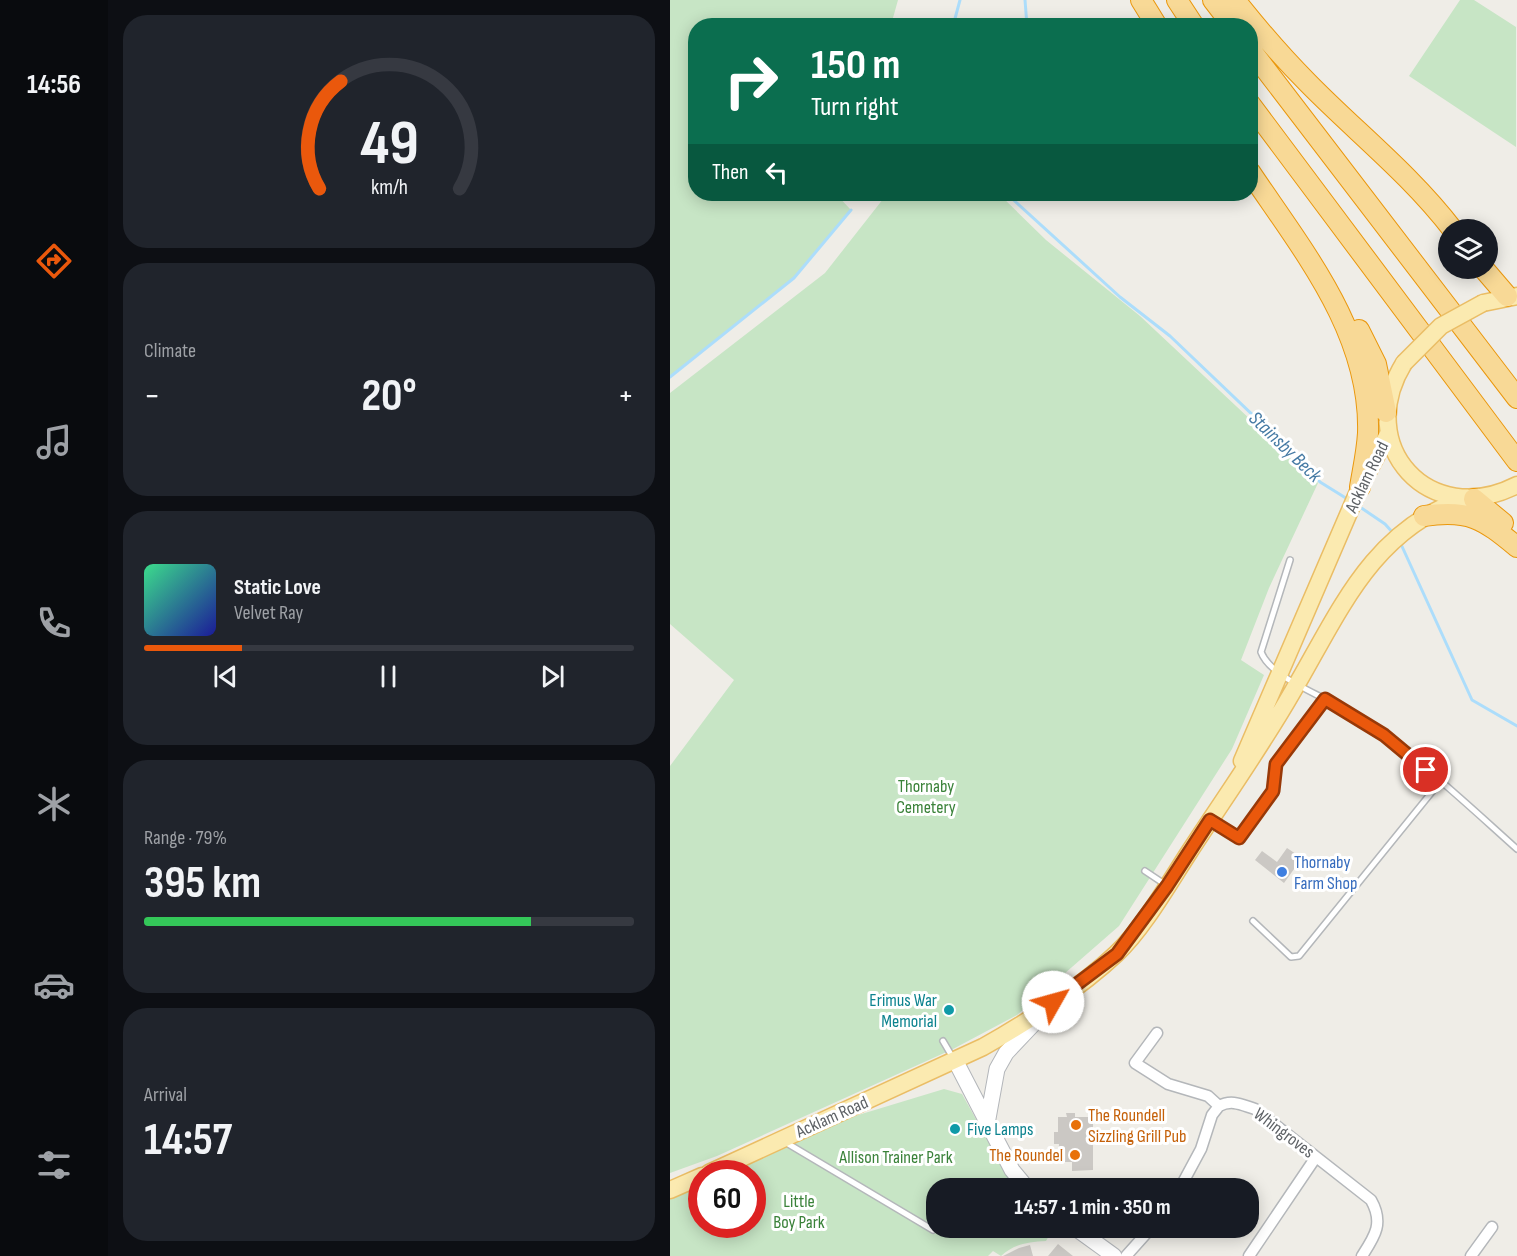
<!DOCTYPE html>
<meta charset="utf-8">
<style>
:root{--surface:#171b24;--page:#20242c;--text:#f1f3f6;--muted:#9ea1a6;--line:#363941;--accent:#ea580c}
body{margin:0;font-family:"Sofia Sans Condensed",sans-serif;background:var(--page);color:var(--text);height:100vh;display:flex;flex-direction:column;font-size:22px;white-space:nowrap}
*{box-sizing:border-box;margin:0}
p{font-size:20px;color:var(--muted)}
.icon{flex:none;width:33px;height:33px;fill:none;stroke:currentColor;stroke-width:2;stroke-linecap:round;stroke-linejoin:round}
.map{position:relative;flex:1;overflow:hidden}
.side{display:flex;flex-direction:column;gap:15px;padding:15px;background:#0d0f14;width:562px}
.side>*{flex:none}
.top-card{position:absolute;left:18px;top:18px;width:570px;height:183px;border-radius:24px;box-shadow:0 3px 15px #0003;background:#0b6e4f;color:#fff;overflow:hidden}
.controls{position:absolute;left:768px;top:219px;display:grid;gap:12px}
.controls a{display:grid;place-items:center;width:60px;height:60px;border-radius:50%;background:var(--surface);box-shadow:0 3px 15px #0003;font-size:30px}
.speed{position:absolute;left:18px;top:1160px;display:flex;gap:12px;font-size:30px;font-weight:700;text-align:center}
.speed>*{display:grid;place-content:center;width:78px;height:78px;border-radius:50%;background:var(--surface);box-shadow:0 3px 15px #0003;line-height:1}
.speed .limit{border:9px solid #d22;background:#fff;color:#111}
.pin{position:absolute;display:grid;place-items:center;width:51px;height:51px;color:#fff;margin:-26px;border:3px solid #fff;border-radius:50%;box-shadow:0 2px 6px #0007}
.me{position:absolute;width:66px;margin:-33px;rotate:52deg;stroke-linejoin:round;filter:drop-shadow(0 0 4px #0008)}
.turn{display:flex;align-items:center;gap:21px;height:126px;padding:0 24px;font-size:27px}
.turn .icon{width:78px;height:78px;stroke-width:2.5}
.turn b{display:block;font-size:42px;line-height:51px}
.then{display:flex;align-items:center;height:57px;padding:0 24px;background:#0003;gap:12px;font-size:22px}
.big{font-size:45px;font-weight:700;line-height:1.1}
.side .tile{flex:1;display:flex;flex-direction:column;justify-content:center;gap:9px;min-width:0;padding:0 21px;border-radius:24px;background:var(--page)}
.side .dial{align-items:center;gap:0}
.dial svg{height:156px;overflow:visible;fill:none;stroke:var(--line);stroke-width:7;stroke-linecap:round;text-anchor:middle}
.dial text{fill:var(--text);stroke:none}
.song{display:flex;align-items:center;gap:18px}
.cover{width:72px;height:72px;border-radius:9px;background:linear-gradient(135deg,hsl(150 70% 55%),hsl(240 70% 35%))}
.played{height:6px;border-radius:3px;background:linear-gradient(90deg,var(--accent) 20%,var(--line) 20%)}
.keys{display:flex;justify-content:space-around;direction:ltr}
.heat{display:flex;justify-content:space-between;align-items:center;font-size:33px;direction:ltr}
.charge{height:9px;border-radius:4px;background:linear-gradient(90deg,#34c759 79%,var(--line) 0)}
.trip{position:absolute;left:256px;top:1178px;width:333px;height:60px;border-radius:24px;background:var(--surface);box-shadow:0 3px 15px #0003;font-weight:700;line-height:60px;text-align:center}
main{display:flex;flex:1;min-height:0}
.tab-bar{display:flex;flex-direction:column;width:108px;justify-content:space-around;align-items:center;background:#090b0e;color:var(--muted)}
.tab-bar .icon{width:42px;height:42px}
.tab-bar .current{color:var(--accent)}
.tab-bar b{font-size:27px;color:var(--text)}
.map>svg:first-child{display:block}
.green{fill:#c7e5c5}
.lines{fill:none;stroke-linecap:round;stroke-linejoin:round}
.stream{stroke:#acddfb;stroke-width:3}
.building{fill:#cbc8c4}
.lane-casing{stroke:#b4b7ba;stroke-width:8}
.street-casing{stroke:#b4b7ba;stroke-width:13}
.secondary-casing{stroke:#b3b6ba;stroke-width:17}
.primary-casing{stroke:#eabd65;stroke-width:19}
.highway-casing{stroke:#ea970c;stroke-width:22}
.lane{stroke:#fff;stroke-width:5}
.street{stroke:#fff;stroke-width:10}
.secondary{stroke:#fff;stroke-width:15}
.primary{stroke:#fbeab0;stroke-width:16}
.highway{stroke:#f8d996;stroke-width:20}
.primary-bridge-casing{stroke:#eabd65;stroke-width:19;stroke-linecap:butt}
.primary-bridge{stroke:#fbeab0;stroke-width:16}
.route-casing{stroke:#983908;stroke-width:15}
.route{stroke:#ea580c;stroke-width:10}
.shop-dot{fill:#3f7fe0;stroke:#fff;stroke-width:2}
.culture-dot{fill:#0f9aa8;stroke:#fff;stroke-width:2}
.food-dot{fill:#e8710a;stroke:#fff;stroke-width:2}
.labels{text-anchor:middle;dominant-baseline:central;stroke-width:6;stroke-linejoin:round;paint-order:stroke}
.street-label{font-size:18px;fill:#5e6266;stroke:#fff}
.park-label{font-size:18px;fill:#3a8239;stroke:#fff}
.shop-label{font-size:18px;fill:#366cbe;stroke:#fff;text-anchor:start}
.culture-label{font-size:18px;fill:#0d838f;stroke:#fff;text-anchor:end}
.food-label{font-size:18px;fill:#c56008;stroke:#fff;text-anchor:start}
.water-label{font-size:20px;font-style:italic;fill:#457aa4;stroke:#fff}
</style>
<main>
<nav class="tab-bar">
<b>14:56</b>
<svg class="icon current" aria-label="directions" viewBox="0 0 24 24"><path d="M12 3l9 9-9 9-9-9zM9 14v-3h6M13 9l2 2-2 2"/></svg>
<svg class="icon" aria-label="music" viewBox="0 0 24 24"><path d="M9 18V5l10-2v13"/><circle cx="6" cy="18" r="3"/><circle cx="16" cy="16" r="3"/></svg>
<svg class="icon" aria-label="phone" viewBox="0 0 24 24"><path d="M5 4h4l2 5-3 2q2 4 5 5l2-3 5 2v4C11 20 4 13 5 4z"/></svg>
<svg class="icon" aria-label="climate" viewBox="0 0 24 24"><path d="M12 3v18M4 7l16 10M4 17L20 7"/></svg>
<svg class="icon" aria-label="car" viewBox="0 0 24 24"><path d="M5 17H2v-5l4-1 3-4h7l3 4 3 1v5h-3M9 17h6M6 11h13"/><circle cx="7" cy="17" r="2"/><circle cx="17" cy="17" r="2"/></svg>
<svg class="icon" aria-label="filters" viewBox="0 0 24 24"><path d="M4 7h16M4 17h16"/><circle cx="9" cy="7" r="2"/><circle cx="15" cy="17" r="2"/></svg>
</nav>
<section class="side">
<div class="tile dial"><svg viewBox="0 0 100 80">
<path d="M14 69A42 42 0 1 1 86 69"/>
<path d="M14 69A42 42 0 0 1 25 14" stroke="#ea580c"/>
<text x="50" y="56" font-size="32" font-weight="700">49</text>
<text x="50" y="72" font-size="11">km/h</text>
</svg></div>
<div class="tile"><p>Climate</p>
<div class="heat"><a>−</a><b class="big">20°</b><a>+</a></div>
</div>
<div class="tile">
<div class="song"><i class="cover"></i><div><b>Static Love</b><p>Velvet Ray</p></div></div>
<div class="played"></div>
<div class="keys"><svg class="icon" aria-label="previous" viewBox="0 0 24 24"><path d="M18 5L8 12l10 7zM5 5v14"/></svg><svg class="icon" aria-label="pause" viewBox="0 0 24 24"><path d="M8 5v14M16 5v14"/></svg><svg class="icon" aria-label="next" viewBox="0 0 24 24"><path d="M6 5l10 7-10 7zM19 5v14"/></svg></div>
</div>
<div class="tile"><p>Range · 79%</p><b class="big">395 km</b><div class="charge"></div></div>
<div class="tile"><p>Arrival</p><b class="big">14:57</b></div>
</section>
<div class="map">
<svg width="847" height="1256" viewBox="0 0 847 1256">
<rect width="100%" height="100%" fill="#efede7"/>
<path class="green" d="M0,0H228L221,25L26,26V194H166L181,210L124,278L0,377Z
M790,0H804L846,27V147L739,76Z
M217,194H329L376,240L470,316L648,483L599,588L571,660L594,675L562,749L449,926L347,1015L283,1049L47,1156L0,1173V766L64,680L0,624V393L155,273Z
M274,1089L292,1094L337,1175L350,1188H267V1227H384L376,1241C358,1242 344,1244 331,1256L323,1251L318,1256H0V1194L31,1181L32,1224H82V1173H50L185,1116Z"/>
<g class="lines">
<path class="stream" d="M355,0L357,26
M283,26L290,0
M337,194L450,297L500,336L631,461L650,482L679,500
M0,377L124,278L181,210
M687,505L715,524L724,534
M730,542L802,700L847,726"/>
</g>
<path class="building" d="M617,848L632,858L614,883L585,860L592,851L607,862Z
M396,1113H405V1117H423V1170L402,1171V1162H388L389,1144H384V1132H388V1117H397Z
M388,1244L403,1256H378Z
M360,1245L363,1256H333L349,1248Z"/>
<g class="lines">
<defs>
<path id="lane" d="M620,560L591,652C600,676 646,693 668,706C734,744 790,798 847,849
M541,821L569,838L603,791L606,764L655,699
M475,871L496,885
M583,921L621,957L629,956L770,782
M273,1041L283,1058
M115,1142L263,1230"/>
<path id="street" d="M487,1033L465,1063L498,1084L538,1096L549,1106C562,1099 572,1105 585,1109L701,1200C714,1223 705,1236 692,1256
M510,1188L531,1149L542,1115L549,1106
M456,1256L482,1227
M579,1256L646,1157
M801,1256L822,1227"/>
<path id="secondary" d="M285,1060L342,1170L357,1188
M317,1124L327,1069L336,1053L371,1016
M404,1227L444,1256"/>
<path id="primary" d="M813,303L847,296
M734,363C683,446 759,530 847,485
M572,761L690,487L718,434
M39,1173L313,1047C356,1023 410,988 446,954C472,930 498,885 518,854C553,800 591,747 623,691C669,613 701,531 793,499
M0,1190L32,1176"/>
<path id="highway" d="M471,0L487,26
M507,0L524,26
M543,0L563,26
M565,0C588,29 612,57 638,83C686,132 740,174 783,230
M580,49L847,398
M580,104L847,461
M580,172C633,251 701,333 698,433C697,451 693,469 690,487
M813,268L837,296
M689,330L706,364L716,412
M804,499L833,523
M754,516C799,509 813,519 847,547"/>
</defs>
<use href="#lane" class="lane-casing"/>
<use href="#street" class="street-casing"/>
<use href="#secondary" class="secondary-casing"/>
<use href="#primary" class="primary-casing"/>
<use href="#highway" class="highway-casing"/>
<use href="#lane" class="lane"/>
<use href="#street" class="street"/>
<use href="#secondary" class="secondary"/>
<use href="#primary" class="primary"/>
<use href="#highway" class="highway"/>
<defs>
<path id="primary-bridge" d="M734,363L771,326L813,303"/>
</defs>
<use href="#primary-bridge" class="primary-bridge-casing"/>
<use href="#primary-bridge" class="primary-bridge"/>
</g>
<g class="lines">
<defs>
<path id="route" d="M383,1002L447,954L497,886L540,820L569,838L603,791L606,764L655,699L714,735L756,770"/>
</defs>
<use href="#route" class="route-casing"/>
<use href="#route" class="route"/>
</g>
<circle class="shop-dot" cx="612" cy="872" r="6"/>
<g class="culture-dot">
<circle cx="279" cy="1010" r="6"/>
<circle cx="285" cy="1129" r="6"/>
</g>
<g class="food-dot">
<circle cx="406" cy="1125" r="6"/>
<circle cx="405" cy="1155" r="6"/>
</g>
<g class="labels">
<g class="street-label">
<text transform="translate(697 477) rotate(-64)">Acklam Road</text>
<text transform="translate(162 1117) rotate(-24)">Acklam Road</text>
<text transform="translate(614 1133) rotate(37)">Whingroves</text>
</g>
<g class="park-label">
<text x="256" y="786">Thornaby<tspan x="256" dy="21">Cemetery</tspan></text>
<text x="226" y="1157">Allison Trainer Park</text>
<text x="129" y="1201">Little<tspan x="129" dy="21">Boy Park</tspan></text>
</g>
<g class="shop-label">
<text x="624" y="862">Thornaby<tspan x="624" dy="21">Farm Shop</tspan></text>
</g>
<g class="culture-label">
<text x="267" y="1000">Erimus War<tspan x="267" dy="21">Memorial</tspan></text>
<text x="297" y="1129" text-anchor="start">Five Lamps</text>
</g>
<g class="food-label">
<text x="418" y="1115">The Roundell<tspan x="418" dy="21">Sizzling Grill Pub</tspan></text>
<text x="393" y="1155" text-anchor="end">The Roundel</text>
</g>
<g class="water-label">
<text transform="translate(615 447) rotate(44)">Stainsby Beck</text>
</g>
</g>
</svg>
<div class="controls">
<a><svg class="icon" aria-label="layers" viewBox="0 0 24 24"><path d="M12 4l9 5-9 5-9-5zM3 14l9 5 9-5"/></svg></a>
</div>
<div class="speed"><div class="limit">60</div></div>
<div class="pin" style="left:756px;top:770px;background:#d93025"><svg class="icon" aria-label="arrive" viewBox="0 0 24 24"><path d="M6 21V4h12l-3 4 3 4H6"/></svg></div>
<svg class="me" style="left:383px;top:1002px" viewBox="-20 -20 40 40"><circle r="19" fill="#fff"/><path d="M0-13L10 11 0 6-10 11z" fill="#ea580c"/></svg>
<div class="trip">14:57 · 1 min · 350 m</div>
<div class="top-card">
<div class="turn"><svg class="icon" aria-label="right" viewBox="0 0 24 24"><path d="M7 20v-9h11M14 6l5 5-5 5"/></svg><div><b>150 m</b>Turn right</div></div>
<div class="then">Then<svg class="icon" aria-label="left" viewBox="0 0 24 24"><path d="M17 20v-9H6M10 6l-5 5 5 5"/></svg></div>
</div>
</div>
</main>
